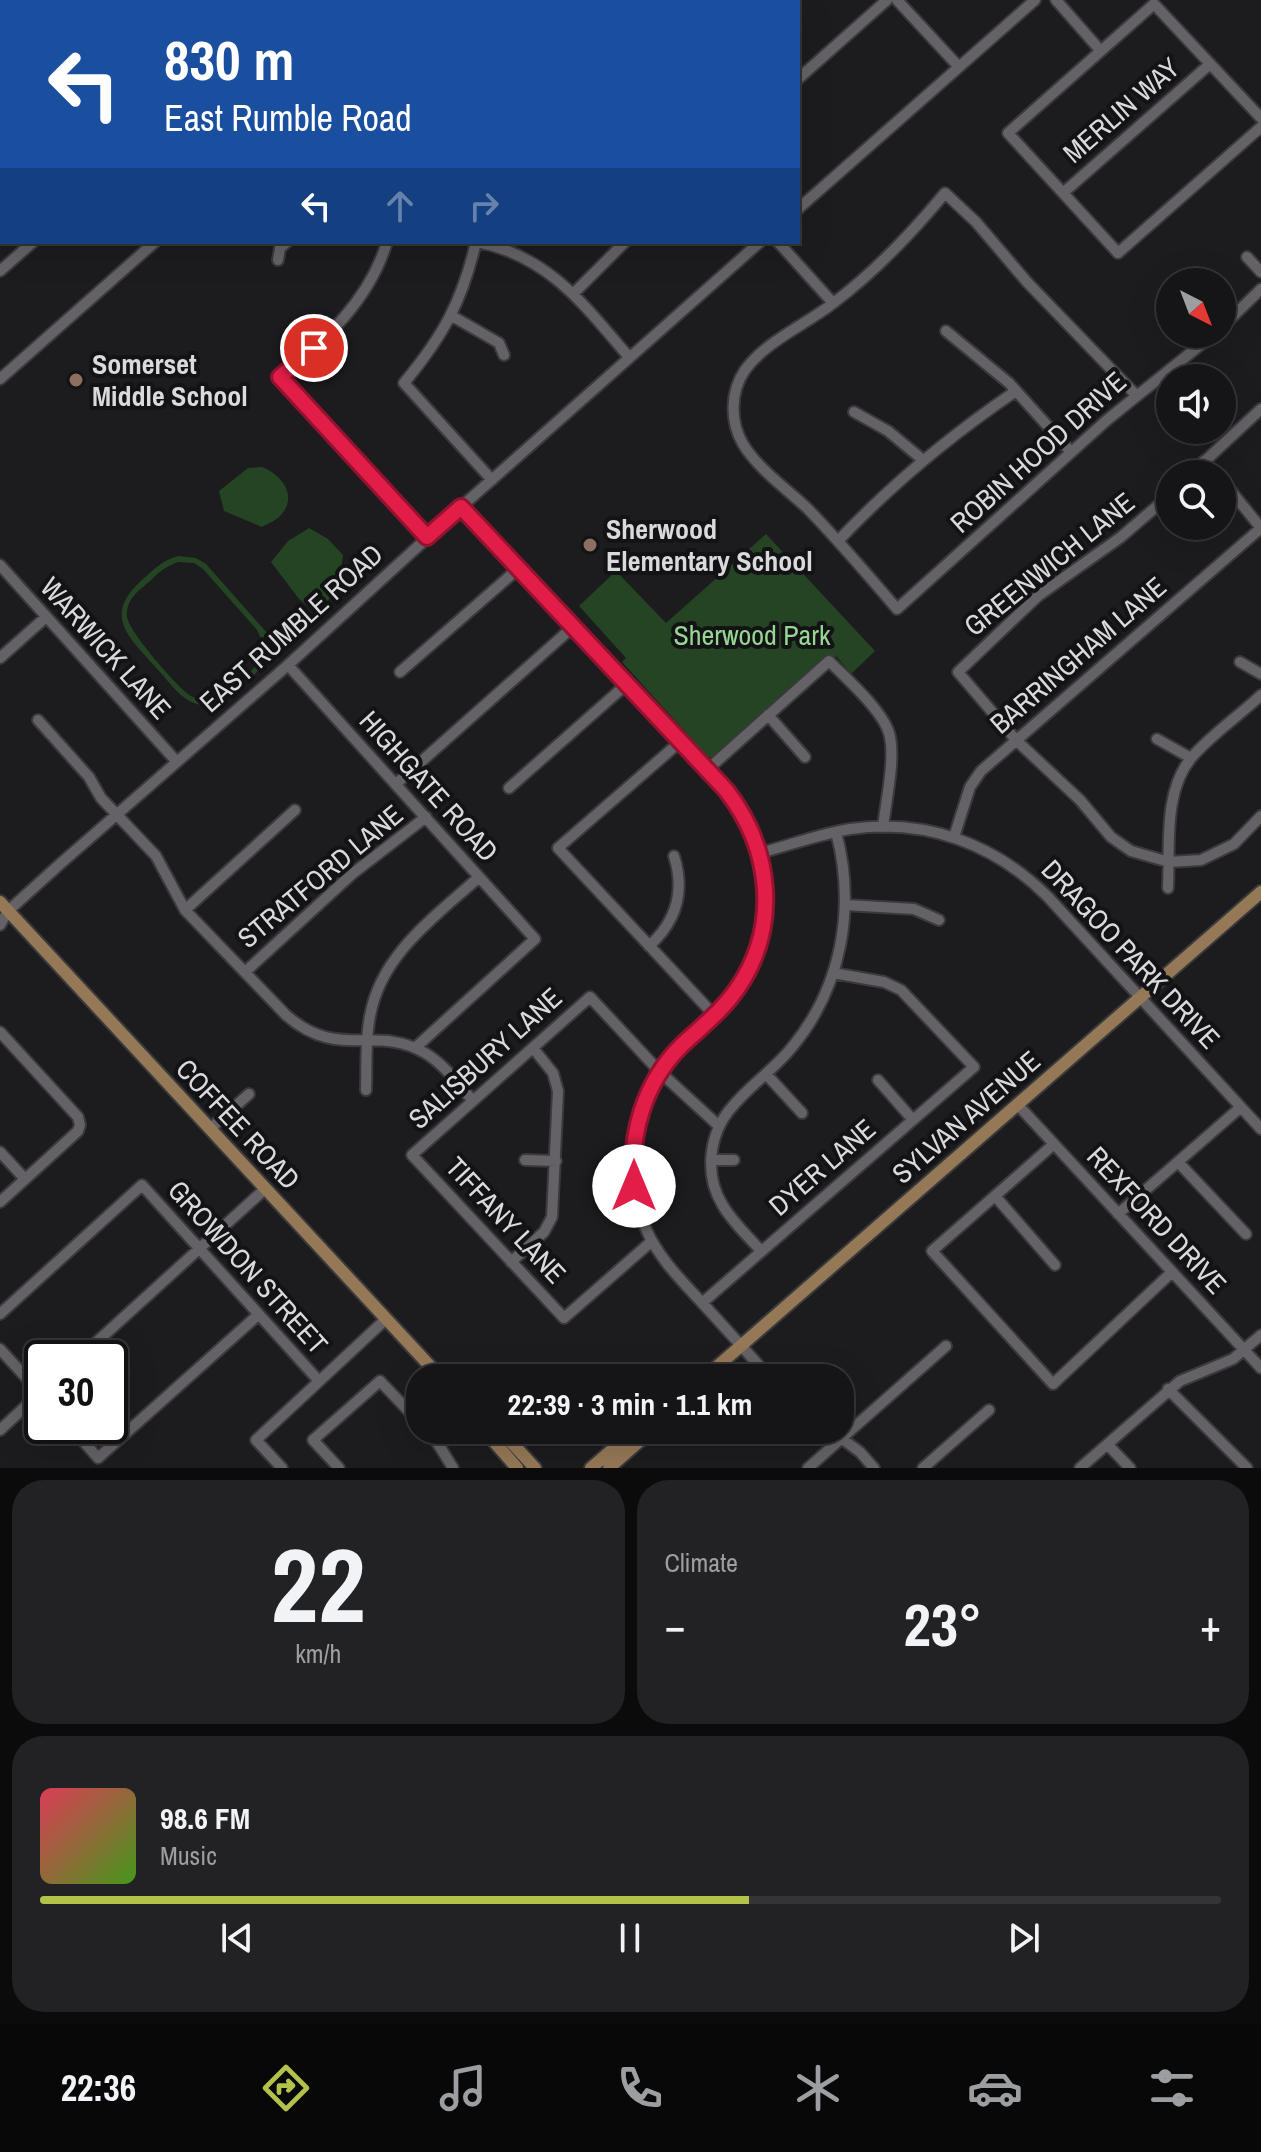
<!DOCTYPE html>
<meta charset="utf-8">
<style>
:root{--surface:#151416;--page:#222123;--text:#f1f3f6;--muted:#9d9ea1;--line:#343335;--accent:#b4c24a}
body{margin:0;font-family:"Archivo Narrow",sans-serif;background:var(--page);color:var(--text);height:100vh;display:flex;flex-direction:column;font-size:30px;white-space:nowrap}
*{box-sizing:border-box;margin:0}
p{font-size:26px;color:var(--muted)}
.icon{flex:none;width:44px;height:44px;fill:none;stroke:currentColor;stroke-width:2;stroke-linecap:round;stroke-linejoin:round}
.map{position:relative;height:1468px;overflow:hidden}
.details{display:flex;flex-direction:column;gap:12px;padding:12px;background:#0c0b0c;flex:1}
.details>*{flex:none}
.top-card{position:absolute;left:0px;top:0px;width:800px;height:244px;box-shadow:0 8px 32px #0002,0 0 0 2px var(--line);background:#1a4fa0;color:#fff;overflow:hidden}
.needle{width:52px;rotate:138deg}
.tools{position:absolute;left:1156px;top:268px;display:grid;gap:16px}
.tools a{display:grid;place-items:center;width:80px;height:80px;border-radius:50%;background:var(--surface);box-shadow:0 8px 32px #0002,0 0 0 2px var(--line);font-size:40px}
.speed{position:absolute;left:24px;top:1340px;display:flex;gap:16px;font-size:40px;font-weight:700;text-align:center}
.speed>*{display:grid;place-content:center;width:104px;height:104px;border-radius:50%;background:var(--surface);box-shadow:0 8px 32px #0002,0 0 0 2px var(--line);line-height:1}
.speed .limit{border:4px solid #111;border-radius:12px;background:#fff;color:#111}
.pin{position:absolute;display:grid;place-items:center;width:68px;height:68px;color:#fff;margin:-34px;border:4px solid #fff;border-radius:50%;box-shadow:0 2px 8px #0007}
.me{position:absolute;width:88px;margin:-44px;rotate:0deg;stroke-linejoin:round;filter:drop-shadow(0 0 6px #0008)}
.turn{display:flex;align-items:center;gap:28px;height:168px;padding:0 32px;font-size:36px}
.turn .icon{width:104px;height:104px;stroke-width:2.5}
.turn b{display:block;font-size:56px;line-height:68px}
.lanes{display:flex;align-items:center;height:76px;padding:0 32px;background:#0003;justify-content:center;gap:40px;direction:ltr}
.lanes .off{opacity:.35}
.big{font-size:60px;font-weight:700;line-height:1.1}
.details .tile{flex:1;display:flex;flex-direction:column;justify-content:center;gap:12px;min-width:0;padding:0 28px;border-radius:32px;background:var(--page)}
.details .dial{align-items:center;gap:0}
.dial b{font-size:104px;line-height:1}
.song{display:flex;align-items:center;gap:24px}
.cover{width:96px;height:96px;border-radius:12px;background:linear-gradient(135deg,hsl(350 70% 55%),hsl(100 70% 35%))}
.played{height:8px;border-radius:4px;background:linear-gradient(90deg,var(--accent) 60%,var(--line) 60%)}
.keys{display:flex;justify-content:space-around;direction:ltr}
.heat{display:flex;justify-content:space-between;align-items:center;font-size:44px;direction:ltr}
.details .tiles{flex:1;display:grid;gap:12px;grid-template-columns:1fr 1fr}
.tile:last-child{grid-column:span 2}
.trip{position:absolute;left:406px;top:1364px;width:448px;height:80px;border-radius:32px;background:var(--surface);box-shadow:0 8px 32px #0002,0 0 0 2px var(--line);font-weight:700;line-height:80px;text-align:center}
.tabs{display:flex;height:128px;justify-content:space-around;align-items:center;background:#080809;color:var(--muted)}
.tabs .icon{width:56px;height:56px}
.tabs .active{color:var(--accent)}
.tabs b{font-size:36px;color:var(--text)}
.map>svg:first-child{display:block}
.green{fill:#244424;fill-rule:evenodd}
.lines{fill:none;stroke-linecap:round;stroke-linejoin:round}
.minor-casing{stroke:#3a393b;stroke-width:14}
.major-casing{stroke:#3a393b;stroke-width:16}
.minor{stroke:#646266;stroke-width:10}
.major{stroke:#957856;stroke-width:12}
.route-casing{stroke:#92132f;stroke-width:20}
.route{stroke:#e11d48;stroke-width:14}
.education-dot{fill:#8d6e63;stroke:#131215;stroke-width:3}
.labels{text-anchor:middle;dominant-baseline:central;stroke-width:8;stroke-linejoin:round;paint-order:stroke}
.street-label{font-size:28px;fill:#dad9db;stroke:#131215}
.poi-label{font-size:28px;font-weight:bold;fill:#dad9db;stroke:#131215;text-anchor:start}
.park-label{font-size:28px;fill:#95d693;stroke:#131215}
</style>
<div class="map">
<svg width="1261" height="1468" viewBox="0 0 1261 1468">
<rect width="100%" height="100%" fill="#1c1b1e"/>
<path class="green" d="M262,467C283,475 299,498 279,517C275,521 267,524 262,527L224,511L219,491L248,468Z
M309,528L328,539L343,555L340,578L320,616L299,599L271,562L288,541Z
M766,534L875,651L851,674L837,657L826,655L714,757H708L622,662L626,658L579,606L616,571L666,623Z
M178,556L196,558L206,564L284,652L279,655L268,643C268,663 258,672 244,684C231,695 220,708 202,705C183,703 171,684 159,671C132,640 100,617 142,580C153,570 163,560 178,556ZM179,562L194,563L203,569L257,630C266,646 262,661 249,673C237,683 225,699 209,700C203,701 196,699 191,696C179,689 127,630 127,616C126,600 138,591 149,582C158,573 167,565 179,562Z"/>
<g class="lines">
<defs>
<path id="minor" d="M46,0L48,2
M154,0L155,2
M267,0L269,2
M387,0L389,2
M554,0L556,2
M897,0L959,67
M1056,0L1100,50
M428,2L430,0
M739,2L742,0
M0,75L2,77
M798,79L887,0
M1261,118L1154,4L1008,133L1118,253L1261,127
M0,171L2,170
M1063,193L1210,64
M798,209L1035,0
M387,242C369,301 326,339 280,377L427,537
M476,242C462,302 443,336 404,383L492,480
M477,242C549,256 584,305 629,357
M778,242L833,303
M1247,257L1261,272
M278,260L280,248L287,242
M0,271L33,242
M574,293L625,242
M452,316L499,343L504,355
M1222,327L1261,289
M946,331L1009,383L1071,452
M1170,369L1179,378
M0,379L155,242
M1137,396L1027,282L976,222L945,193C911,234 875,272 832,304C805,325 766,341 745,370C730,392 730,422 743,444C758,469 787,489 808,509C839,541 868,575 897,609L1107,420L1214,334
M854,412L888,431L923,460
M1204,461L1216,474
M1191,474L1261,409
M1170,495L1121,537L1038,596L958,672L1017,741L1080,800L1111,837L1131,851L1169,862L1201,860L1234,844L1261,816
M461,507L726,790C772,849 781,931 734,993C718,1014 697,1030 679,1049C633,1096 620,1169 646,1229C659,1259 683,1282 705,1306C727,1330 749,1354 770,1378
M838,541C892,484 951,435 1016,391
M0,565L177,762
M0,658L46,617
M1240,662L1261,674
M288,665L535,939L415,1048
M400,672L519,568
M768,715L805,757
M38,720L89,777L101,798L156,856L185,910L286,1015C338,1061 376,1024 425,1053C444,1064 458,1084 473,1101
M1157,739L1191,758
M681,741L558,848L714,1015
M707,770L829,661C846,678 882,710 889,733C896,756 886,801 883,827
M396,784L574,626
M509,788L628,683
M954,837L970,787L981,771L1261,528L1222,480
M760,853C790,845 820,834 850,829C926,818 995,844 1048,897L1261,1129
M1168,888C1170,846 1163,791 1192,757C1212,734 1239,716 1261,695
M846,905L914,909L939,920
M185,910L295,810
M0,925L8,911L60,864L288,665L461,507L760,242
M649,946C677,921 685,891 674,856
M245,972L352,874L426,817
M0,1032L78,1117L80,1125L78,1131L0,1202
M766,1074L802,1113
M878,1080L913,1120
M366,1090C367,1066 365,1040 370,1016C381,954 435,917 479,877
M1017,1104L1261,1368
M210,1129L249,1094
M1054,1144L932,1251L1053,1384L1172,1272
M0,1152L25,1179
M525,1160L556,1161
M711,1160H734
M1178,1162L1246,1234
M995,1196L1055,1265
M1118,1214L1241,1107
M652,1241L564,1318L412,1155L590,997L660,1072L719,1126
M761,1251C748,1236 732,1222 722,1204C704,1174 709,1133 732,1107C750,1085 775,1069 793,1046C842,986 856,907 836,832
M511,1262L544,1232L552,1217L558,1091L553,1073L533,1048
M702,1303L974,1067L901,990L884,982L833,973
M0,1314L142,1185L319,1381
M0,1349L42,1395
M79,1358L266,1188
M1168,1389L1247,1468
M70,1426L98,1458L258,1315
M0,1430L42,1391
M427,1430L435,1439L445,1430
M830,1430L860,1452L874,1468
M435,1439L453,1468
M1108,1445L1130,1468
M282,1468L256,1440L386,1319
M339,1468L313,1440L380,1381L420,1423
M808,1468L946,1346
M923,1468L989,1410
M1080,1468L1180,1381L1233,1359L1261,1335"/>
<path id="major" d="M0,902L441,1378
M704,1378L1261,892
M484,1430L517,1468
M500,1430L535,1468
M591,1468L635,1430
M609,1468L652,1430"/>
</defs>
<use href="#minor" class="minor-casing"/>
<use href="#major" class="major-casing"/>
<use href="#minor" class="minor"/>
<use href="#major" class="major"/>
</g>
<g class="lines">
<defs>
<path id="route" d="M314,348L280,377L427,537L461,507L726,790C772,849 780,927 737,989C722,1011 700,1028 681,1046C644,1083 629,1135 634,1186"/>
</defs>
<use href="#route" class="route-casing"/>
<use href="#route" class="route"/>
</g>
<g class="education-dot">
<circle cx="76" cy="380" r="8"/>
<circle cx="590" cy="545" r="8"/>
</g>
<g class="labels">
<g class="street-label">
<text transform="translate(1121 110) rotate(-41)">MERLIN WAY</text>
<text transform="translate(1038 452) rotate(-42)">ROBIN HOOD DRIVE</text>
<text transform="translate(1049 564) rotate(-39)">GREENWICH LANE</text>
<text transform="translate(291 628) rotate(-42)">EAST RUMBLE ROAD</text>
<text transform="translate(106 648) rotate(48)">WARWICK LANE</text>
<text transform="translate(1078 655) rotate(-41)">BARRINGHAM LANE</text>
<text transform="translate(429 786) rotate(48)">HIGHGATE ROAD</text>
<text transform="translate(320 876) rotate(-40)">STRATFORD LANE</text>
<text transform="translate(1131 954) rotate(47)">DRAGOO PARK DRIVE</text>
<text transform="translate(485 1058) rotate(-42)">SALISBURY LANE</text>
<text transform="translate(966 1117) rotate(-41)">SYLVAN AVENUE</text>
<text transform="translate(238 1124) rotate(47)">COFFEE ROAD</text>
<text transform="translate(822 1167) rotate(-41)">DYER LANE</text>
<text transform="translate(506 1220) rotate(47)">TIFFANY LANE</text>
<text transform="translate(1157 1220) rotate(47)">REXFORD DRIVE</text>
<text transform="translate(248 1267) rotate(48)">GROWDON STREET</text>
</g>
<g class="poi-label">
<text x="92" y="364">Somerset<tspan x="92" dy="32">Middle School</tspan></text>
<text x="606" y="529">Sherwood<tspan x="606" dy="32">Elementary School</tspan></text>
</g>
<g class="park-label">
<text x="752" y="635">Sherwood Park</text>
</g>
</g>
</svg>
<div class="tools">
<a><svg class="needle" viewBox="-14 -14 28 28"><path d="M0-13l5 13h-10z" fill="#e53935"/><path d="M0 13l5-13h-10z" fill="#9d9ea1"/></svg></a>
<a><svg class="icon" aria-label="sound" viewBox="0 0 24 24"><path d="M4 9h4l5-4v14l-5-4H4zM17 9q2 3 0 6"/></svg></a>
<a><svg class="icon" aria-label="search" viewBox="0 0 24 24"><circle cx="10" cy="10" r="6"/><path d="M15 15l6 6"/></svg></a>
</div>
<div class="speed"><div class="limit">30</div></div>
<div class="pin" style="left:314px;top:348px;background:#d93025"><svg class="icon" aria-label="arrive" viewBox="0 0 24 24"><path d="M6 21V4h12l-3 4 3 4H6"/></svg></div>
<svg class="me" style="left:634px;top:1186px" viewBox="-20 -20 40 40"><circle r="19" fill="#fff"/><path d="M0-13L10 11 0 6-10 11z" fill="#e11d48"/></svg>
<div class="trip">22:39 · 3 min · 1.1 km</div>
<div class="top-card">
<div class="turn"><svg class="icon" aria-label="left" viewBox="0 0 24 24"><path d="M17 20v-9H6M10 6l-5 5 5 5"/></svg><div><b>830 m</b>East Rumble Road</div></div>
<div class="lanes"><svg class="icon" aria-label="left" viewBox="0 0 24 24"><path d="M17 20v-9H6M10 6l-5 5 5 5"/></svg><svg class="icon off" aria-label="ahead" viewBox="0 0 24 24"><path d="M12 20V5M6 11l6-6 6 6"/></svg><svg class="icon off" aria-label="right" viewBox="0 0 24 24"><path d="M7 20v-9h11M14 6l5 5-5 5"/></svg></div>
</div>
</div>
<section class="details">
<div class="tiles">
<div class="tile dial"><b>22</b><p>km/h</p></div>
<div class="tile"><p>Climate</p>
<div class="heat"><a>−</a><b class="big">23°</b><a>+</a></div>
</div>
<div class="tile">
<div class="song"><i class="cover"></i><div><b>98.6 FM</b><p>Music</p></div></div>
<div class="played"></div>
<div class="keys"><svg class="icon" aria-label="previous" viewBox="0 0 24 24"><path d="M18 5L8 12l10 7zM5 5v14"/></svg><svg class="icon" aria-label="pause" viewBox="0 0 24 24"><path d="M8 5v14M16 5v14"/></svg><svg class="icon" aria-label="next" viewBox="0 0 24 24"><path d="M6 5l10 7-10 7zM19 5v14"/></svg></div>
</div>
</div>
</section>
<nav class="tabs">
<b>22:36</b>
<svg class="icon active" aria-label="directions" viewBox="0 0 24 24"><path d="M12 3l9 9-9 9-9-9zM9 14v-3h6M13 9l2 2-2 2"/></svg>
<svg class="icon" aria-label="music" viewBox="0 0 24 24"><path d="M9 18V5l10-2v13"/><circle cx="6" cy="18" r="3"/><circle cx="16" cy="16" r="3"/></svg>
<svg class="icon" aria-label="phone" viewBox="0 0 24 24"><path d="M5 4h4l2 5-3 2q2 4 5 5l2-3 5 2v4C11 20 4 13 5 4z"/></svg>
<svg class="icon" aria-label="climate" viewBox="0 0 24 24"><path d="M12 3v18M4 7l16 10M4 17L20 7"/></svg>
<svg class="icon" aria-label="car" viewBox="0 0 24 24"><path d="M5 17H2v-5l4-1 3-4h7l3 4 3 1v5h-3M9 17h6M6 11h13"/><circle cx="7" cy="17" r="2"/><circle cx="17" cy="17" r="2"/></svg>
<svg class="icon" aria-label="filters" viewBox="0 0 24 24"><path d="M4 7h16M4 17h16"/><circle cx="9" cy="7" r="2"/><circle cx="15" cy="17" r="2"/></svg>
</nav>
